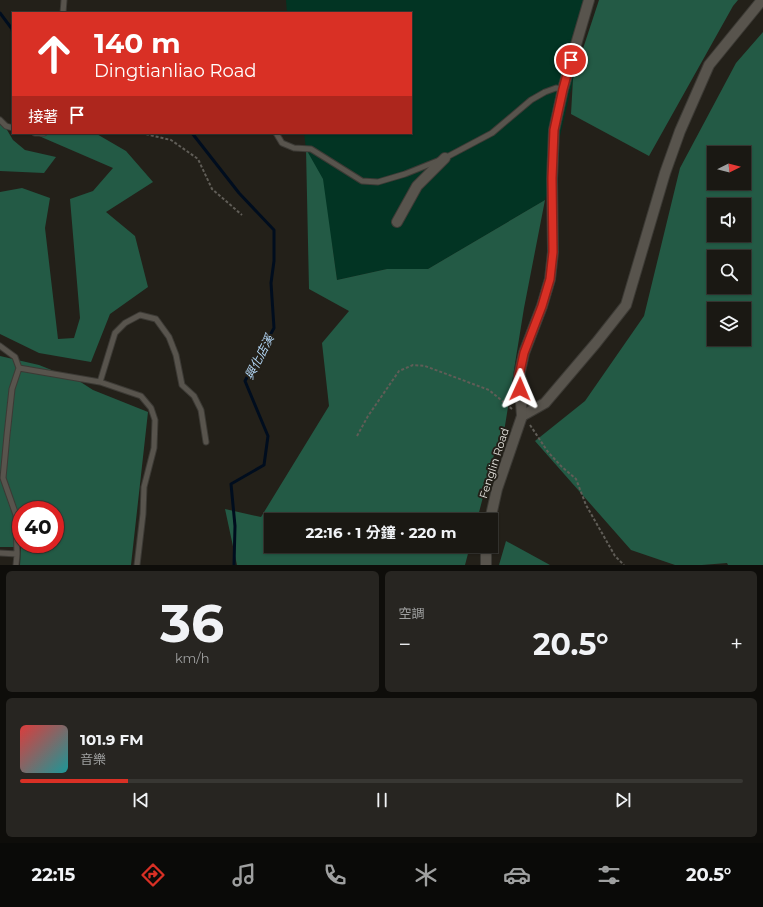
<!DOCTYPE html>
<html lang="zh-TW">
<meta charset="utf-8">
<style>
:root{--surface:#1a1813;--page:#272521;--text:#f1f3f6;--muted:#9fa0a0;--line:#383733;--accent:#d93025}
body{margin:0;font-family:Montserrat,"Noto Sans TC",sans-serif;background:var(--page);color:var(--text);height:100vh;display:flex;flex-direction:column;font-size:15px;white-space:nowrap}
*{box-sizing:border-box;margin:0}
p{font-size:13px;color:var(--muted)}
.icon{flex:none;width:22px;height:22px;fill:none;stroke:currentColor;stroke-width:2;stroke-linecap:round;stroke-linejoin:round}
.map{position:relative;height:565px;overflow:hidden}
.drawer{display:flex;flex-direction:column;gap:6px;padding:6px;background:#0e0d0a;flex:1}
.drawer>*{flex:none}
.top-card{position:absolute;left:12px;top:12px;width:400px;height:122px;border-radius:0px;box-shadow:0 1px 3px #0004,0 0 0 1px var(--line);background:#d93025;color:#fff;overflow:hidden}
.needle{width:26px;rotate:84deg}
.tools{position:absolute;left:707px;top:146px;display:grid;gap:8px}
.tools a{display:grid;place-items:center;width:44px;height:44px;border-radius:0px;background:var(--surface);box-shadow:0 1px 3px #0004,0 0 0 1px var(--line);font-size:20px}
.speed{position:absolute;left:12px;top:501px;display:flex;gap:8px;font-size:20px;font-weight:700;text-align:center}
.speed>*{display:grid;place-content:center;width:52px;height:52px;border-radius:50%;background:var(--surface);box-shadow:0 1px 3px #0004,0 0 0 1px var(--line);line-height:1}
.speed .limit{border:6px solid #d22;background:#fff;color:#111}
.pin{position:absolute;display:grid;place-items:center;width:34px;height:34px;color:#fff;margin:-17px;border:2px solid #fff;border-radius:50%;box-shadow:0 1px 4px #0007}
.me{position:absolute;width:44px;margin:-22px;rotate:1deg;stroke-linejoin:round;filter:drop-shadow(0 0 3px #0008)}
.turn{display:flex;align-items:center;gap:14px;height:84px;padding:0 16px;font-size:18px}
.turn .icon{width:52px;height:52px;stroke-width:2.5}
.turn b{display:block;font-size:28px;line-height:34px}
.then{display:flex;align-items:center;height:38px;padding:0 16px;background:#0003;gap:8px;font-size:15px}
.big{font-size:30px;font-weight:700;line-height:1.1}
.drawer .card{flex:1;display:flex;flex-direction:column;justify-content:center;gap:6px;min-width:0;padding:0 14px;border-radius:6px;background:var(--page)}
.drawer .dial{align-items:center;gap:0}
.dial b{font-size:52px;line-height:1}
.song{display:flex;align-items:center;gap:12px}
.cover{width:48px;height:48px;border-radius:6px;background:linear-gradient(135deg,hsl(0 70% 55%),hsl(180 70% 35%))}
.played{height:4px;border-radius:2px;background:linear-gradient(90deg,var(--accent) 15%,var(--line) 15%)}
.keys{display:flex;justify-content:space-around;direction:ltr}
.heat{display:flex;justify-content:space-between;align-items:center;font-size:22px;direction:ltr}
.drawer .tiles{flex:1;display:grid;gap:6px;grid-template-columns:1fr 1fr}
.card:last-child{grid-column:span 2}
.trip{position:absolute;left:264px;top:513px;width:234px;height:40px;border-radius:0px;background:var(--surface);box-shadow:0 1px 3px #0004,0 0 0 1px var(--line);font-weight:700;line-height:40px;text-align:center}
.tabs{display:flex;height:64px;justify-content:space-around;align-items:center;background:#0a0a08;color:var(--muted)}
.tabs .icon{width:28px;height:28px}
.tabs .selected{color:var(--accent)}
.tabs b{font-size:18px;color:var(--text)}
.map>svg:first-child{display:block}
.green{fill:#023423}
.forest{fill:#235a45;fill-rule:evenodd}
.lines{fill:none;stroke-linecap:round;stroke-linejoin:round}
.stream{stroke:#000d1e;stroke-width:3}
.lane-casing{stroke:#3c3a35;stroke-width:7}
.street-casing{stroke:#3c3a35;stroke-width:12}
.secondary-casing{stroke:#3c3a35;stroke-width:12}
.path{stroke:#605d57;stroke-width:2;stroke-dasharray:3 2;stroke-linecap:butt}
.lane{stroke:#58544d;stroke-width:5}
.street{stroke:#58544d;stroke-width:10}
.secondary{stroke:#58544d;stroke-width:10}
.route-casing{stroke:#8d1f18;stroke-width:10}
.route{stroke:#d93025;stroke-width:7}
.labels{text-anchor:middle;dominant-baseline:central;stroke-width:4;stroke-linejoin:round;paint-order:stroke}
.street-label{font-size:11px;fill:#e4e2dd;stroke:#232019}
.water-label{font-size:12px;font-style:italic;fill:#b5d9f9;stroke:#232019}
</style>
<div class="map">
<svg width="763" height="565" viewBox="0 0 763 565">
<rect width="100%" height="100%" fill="#232019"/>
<path class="green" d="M286,0H592L545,200L428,269H387L337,280L332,245L306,149L304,133H411V13H287Z"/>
<path class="forest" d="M599,0H738L733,6L649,156L571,114L573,79Z
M763,32V565H728L727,563L702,565H675L631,550L535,441L585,401L644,316L680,168L736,63ZM714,153H744V183H714ZM714,205H744V235H714ZM714,257H744V287H714ZM714,309H744V339H714Z
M0,118L13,140L25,150L56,157L44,173L0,171Z
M32,133H95L126,151L153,182L106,212L135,236L148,287L110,314L91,362L39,353L0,334V192L22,188L50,198L45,228L58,339L74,338L80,318L70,199L93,191L113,168Z
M306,149L323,179L337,280L387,269H428L545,200L524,308L503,438L494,455L477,520H271V546H470L465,565H237L225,509L261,517L329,406L322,343L349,311L309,289Z
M0,356L39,365L79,381L93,390L148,412L131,565H20L21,547H0ZM21,510H55V544H21Z
M506,541L550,565H499Z"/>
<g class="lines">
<path class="stream" d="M0,13L12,29L13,35
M192,133L239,193L274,230V261L271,283L274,328L245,381L268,436L264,465L231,484L235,526L234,565"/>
<defs>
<path id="lane" d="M63,13L64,0
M0,120L6,126L13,128
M35,133H44
M276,133L282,143L294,148L311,149L362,181L378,182L405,174L445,158L492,133L531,100L545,92L556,88L563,89
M0,346L15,357L19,368
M100,382L115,333L125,323L140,315L156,319L169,337L176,355L182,385L194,396L201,410L206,442
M0,553L17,554
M16,565L17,554L16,515L3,478L7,435L12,389L19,368L100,382L141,396L151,408L155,420L154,448L144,487L143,514L137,565"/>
<path id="street" d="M397,222L417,186L445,158
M522,416L545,403L596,343L626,305L665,173L680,131L709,65L762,0"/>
<path id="secondary" d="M490,520L497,489L522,416L519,376L524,353L542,306L550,279L553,252L552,179L554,130L563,89L589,0
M486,546V565"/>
</defs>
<use href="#lane" class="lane-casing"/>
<use href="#street" class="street-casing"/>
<use href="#secondary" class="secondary-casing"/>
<path class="path" d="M141,133L171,140L198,159L212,189L242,215
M530,425L548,452L562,467L576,479L586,505L615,556L624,565
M357,436L368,416L399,371L413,365L425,366L489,390L512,409"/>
<use href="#lane" class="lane"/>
<use href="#street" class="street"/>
<use href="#secondary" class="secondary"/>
</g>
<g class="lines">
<defs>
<path id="route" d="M520,389L519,376L524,353L542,306L550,279L553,252L552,178L554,130L563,89L571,60"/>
</defs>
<use href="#route" class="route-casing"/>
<use href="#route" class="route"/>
</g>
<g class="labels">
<g class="street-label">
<text transform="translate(494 463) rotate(-72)">Fenglin Road</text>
</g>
<g class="water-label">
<text transform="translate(259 357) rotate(-63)">興化店溪</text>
</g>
</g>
</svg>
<div class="tools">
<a><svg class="needle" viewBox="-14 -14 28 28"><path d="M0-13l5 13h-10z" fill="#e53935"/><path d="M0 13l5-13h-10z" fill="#9fa0a0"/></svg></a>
<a><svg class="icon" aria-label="sound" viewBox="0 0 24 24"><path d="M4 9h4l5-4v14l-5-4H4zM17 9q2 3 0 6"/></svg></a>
<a><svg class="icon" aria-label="search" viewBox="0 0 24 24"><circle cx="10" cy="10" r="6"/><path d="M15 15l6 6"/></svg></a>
<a><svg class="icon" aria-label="layers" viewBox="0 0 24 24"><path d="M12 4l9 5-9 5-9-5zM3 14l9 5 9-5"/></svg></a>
</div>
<div class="speed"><div class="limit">40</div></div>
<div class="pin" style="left:571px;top:60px;background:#d93025"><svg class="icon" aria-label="arrive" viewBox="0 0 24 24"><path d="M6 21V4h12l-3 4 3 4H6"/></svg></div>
<svg class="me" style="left:520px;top:389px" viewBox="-20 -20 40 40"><path d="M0-17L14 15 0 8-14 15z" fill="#d93025" stroke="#fff" stroke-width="4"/></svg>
<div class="trip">22:16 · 1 分鐘 · 220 m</div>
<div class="top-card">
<div class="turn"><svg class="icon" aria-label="ahead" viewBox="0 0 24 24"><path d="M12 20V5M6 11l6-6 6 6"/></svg><div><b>140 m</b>Dingtianliao Road</div></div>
<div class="then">接著<svg class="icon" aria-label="arrive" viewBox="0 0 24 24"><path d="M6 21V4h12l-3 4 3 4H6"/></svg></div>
</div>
</div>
<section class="drawer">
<div class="tiles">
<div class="card dial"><b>36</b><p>km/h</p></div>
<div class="card"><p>空調</p>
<div class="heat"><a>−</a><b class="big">20.5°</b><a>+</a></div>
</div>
<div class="card">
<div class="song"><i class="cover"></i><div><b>101.9 FM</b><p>音樂</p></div></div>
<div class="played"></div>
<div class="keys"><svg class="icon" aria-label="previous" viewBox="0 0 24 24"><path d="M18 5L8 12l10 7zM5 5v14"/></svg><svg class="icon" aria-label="pause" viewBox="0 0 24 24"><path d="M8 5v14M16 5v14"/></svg><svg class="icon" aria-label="next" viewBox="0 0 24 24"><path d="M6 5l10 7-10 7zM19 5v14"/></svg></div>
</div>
</div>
</section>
<nav class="tabs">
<b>22:15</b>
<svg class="icon selected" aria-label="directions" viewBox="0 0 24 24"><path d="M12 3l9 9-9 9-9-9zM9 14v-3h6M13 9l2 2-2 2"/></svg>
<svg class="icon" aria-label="music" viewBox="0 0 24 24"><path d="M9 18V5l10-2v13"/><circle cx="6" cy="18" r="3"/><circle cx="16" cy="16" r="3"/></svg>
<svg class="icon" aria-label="phone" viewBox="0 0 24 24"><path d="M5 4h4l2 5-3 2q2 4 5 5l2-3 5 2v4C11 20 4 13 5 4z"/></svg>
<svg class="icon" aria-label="climate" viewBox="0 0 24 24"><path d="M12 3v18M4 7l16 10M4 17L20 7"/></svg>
<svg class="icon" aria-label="car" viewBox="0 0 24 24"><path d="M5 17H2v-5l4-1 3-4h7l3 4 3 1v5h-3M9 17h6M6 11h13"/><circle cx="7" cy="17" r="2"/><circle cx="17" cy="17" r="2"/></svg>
<svg class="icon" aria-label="filters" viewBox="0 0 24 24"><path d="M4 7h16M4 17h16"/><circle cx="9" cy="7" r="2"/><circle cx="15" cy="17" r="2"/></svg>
<b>20.5°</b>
</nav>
